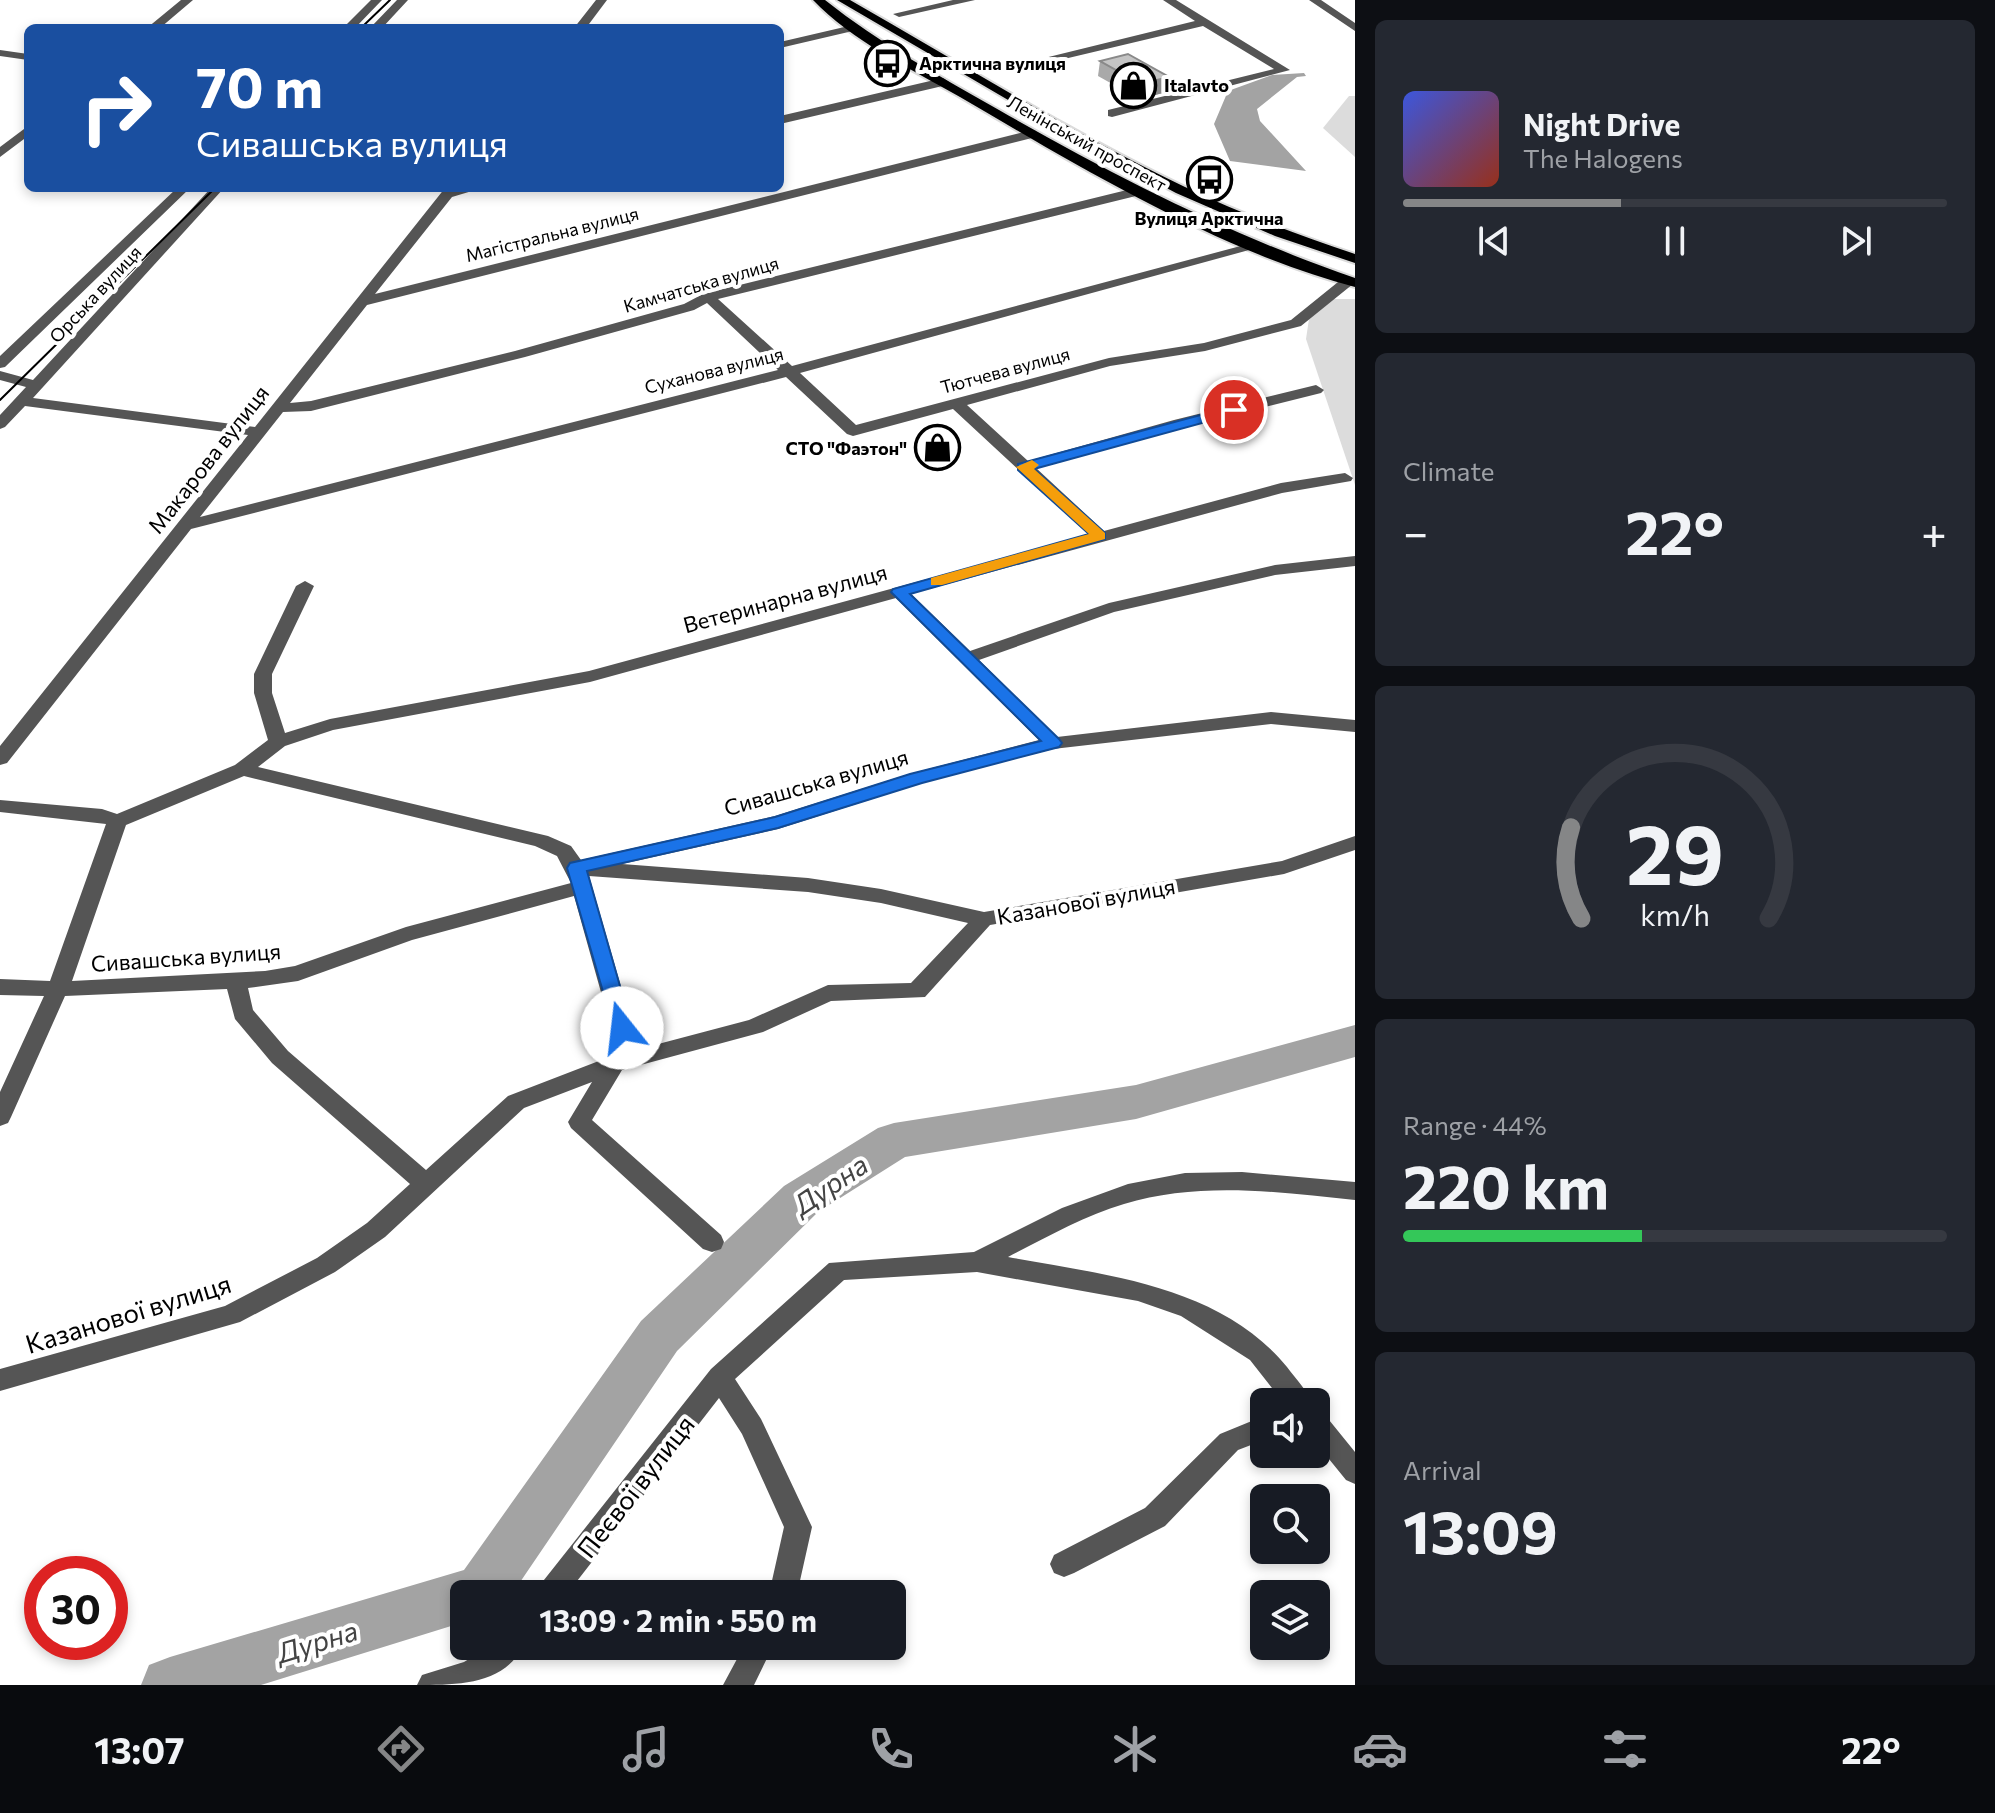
<!DOCTYPE html>
<meta charset="utf-8">
<style>
:root{--surface:#171b24;--page:#242831;--text:#f1f3f6;--muted:#9ea1a6;--line:#363941;--accent:#858687}
body{margin:0;font-family:Commissioner,sans-serif;background:var(--page);color:var(--text);height:100vh;display:flex;flex-direction:column;font-size:30px;white-space:nowrap}
*{box-sizing:border-box;margin:0}
p{font-size:26px;color:var(--muted)}
.icon{flex:none;width:44px;height:44px;fill:none;stroke:currentColor;stroke-width:2;stroke-linecap:round;stroke-linejoin:round}
.map{position:relative;flex:1;overflow:hidden}
.sheet{display:flex;flex-direction:column;gap:20px;padding:20px;background:#0d0f14;width:640px}
.sheet>*{flex:none}
.top-card{position:absolute;left:24px;top:24px;width:760px;height:168px;border-radius:12px;box-shadow:0 4px 12px #0003;background:#1a4fa0;color:#fff;overflow:hidden}
.buttons{position:absolute;left:1250px;top:1388px;display:grid;gap:16px}
.buttons a{display:grid;place-items:center;width:80px;height:80px;border-radius:12px;background:var(--surface);box-shadow:0 4px 12px #0003;font-size:40px}
.speed{position:absolute;left:24px;top:1556px;display:flex;gap:16px;font-size:40px;font-weight:700;text-align:center}
.speed>*{display:grid;place-content:center;width:104px;height:104px;border-radius:50%;background:var(--surface);box-shadow:0 4px 12px #0003;line-height:1}
.speed .limit{border:12px solid #d22;background:#fff;color:#111}
.pin{position:absolute;display:grid;place-items:center;width:68px;height:68px;color:#fff;margin:-34px;border:4px solid #fff;border-radius:50%;box-shadow:0 2px 8px #0007}
.me{position:absolute;width:88px;margin:-44px;rotate:344deg;stroke-linejoin:round;filter:drop-shadow(0 0 6px #0008)}
.turn{display:flex;align-items:center;gap:28px;height:168px;padding:0 40px;font-size:36px}
.turn .icon{width:104px;height:104px;stroke-width:2.5}
.turn b{display:block;font-size:56px;line-height:68px}
.big{font-size:60px;font-weight:700;line-height:1.1}
.sheet .widget{flex:1;display:flex;flex-direction:column;justify-content:center;gap:12px;min-width:0;padding:0 28px;border-radius:12px;background:var(--page)}
.sheet .dial{align-items:center;gap:0}
.dial svg{height:208px;overflow:visible;fill:none;stroke:var(--line);stroke-width:7;stroke-linecap:round;text-anchor:middle}
.dial text{fill:var(--text);stroke:none}
.song{display:flex;align-items:center;gap:24px}
.cover{width:96px;height:96px;border-radius:12px;background:linear-gradient(135deg,hsl(230 70% 55%),hsl(10 70% 35%))}
.played{height:8px;border-radius:4px;background:linear-gradient(90deg,var(--accent) 40%,var(--line) 40%)}
.keys{display:flex;justify-content:space-around;direction:ltr}
.heat{display:flex;justify-content:space-between;align-items:center;font-size:44px;direction:ltr}
.charge{height:12px;border-radius:6px;background:linear-gradient(90deg,#34c759 44%,var(--line) 0)}
.trip{position:absolute;left:450px;top:1580px;width:456px;height:80px;border-radius:12px;background:var(--surface);box-shadow:0 4px 12px #0003;font-weight:700;line-height:80px;text-align:center}
.menu{display:flex;height:128px;justify-content:space-around;align-items:center;background:#090b0e;color:var(--muted)}
.menu .icon{width:56px;height:56px}
.menu .selected{color:var(--accent)}
.menu b{font-size:36px;color:var(--text)}
main{display:flex;flex:1;min-height:0}
.map>svg:first-child{display:block}
.green{fill:#dcdcdc}
.water{fill:#a3a3a3}
.lines{fill:none;stroke-linecap:round;stroke-linejoin:round}
.river{fill:#a3a3a3;fill-rule:evenodd}
.major-casing{stroke:#dbdbdb;stroke-width:4}
.minor{fill:#555;fill-rule:evenodd}
.major{fill:#000;fill-rule:evenodd}
.tram{stroke:#000;stroke-width:2}
.wall{fill:#a9a9a9}
.shaded-wall{fill:#898989}
.building{fill:#c4c4c4;stroke:#898989;stroke-width:2}
.route{fill:#1a73e8;stroke:#114b97;stroke-width:2}
.slow{fill:#f59e0b}
.labels{text-anchor:middle;dominant-baseline:central;stroke-width:8;stroke-linejoin:round;paint-order:stroke}
.far-poi-label{font-size:18px;font-weight:bold;fill:#000;stroke:#fff;text-anchor:start}
.far-street-label{font-size:18px;fill:#000;stroke:#fff}
.street-label{font-size:22px;fill:#000;stroke:#fff}
.near-street-label{font-size:26px;fill:#000;stroke:#fff}
.near-water-label{font-size:28px;font-style:italic;fill:#444;stroke:#fff}
</style>
<main>
<div class="map">
<svg width="1355" height="1685" viewBox="0 0 1355 1685">
<rect width="100%" height="100%" fill="#fff"/>
<path class="green" d="M1349,96H1355V157L1323,128Z
M1334,299H1355V485L1306,339L1309,319Z"/>
<path class="water" d="M1304,73L1306,76L1297,77L1257,109L1260,121L1306,171L1230,161L1214,124L1228,91L1272,75Z"/>
<g class="lines">
<path class="river" d="M1355,1025V1057L1136,1119L905,1157L818,1212L677,1351L512,1594H464V1622L261,1685H141L149,1665L170,1657L464,1570L641,1321L784,1186L878,1128L894,1123L1136,1085Z"/>
<defs>
<path id="major" d="M813,0H825C879,43 939,76 999,110C1114,176 1230,235 1355,278V287C1219,251 1081,168 960,97C911,69 852,41 813,0Z
M837,0H850C961,63 1070,132 1185,187C1240,213 1297,235 1355,254V263L1275,236L1176,193L1080,142Z"/>
</defs>
<use href="#major" class="major-casing"/>
<path class="minor" d="M181,0H193L160,28H147Z
M371,0H382L355,28H343Z
M397,0H408L382,28H370Z
M596,0H607L586,28H574Z
M953,0H975L899,17L893,14Z
M1163,0H1176L1290,70L1112,117L1108,116V110L1274,69L1203,26L1022,69L1016,65L1195,21Z
M1309,0H1321L1355,23V31Z
M853,25L859,28L857,30L780,48V42Z
M0,50L28,54V60L0,56Z
M943,78L949,82L947,85L780,124V116Z
M28,126V136L0,157V147Z
M1032,130L1036,131V137L367,305L290,403L311,401L515,351L684,304L703,294L1135,188L1142,192L1140,195L718,299L792,366L1248,244L1260,247L800,373L856,425L1109,358L1204,343L1291,320L1343,278H1353V284L1301,326L1205,351L1110,366L967,405L1028,461L1174,420L1316,385L1324,390L1321,393L1184,427L1036,468L1104,531L1281,483L1345,473L1353,478L1351,481L1282,493L911,594L970,651L1109,603L1275,565L1355,556V566L1275,575L1114,612L979,660L1057,737L1271,712L1355,720V732L1271,724L1053,749L922,783L778,829L622,864L808,878L881,889L984,912L1282,861L1355,836V850L1284,874L990,925L925,997L831,1001L763,1032L622,1070L592,1120L721,1235L724,1242L721,1249L712,1252L703,1249L571,1128L568,1122L592,1082L524,1108L385,1237L335,1272L240,1322L0,1391V1369L225,1306L317,1258L367,1223L410,1184L272,1063L235,1019L227,989L65,996L11,1117L8,1123L0,1126V1092L44,996L0,995V979L50,981L106,824L0,812V800L102,809L117,814L235,765L268,740L254,693V674L296,586L305,581L314,586L272,674V693L285,733L330,719L589,671L1089,535L953,409L853,436L847,434L786,377L191,529L7,763L0,765V746L248,435L25,406L5,427L0,429V415L26,387L0,380V371L33,380L211,188H224L33,398L255,427L445,188H482L452,197L375,294ZM707,303L778,370L200,517L283,412L311,411L525,357L694,310ZM896,598L1039,740L909,774L775,816L581,860L571,846L548,836L258,767L285,746L333,730L590,682ZM244,776L535,846L557,856L571,883L406,927L295,966L265,971L72,981L126,825ZM589,876L808,892L881,903L968,923L911,983L828,985L749,1020L628,1052L633,1028ZM574,896L611,1028L604,1059L508,1096L426,1170L288,1051L253,1010L248,988L298,981L412,940Z
M177,188H190L5,367L0,368V356Z
M1242,1172L1355,1182V1200C1279,1192 1199,1181 1124,1204C1084,1216 1045,1238 1008,1257C1105,1275 1220,1285 1287,1367C1296,1379 1306,1389 1312,1402H1283L1250,1360L1181,1316L1138,1301L977,1272L844,1280L735,1379L761,1419L812,1527L797,1594H769L784,1527L742,1434L719,1398L567,1594H536L540,1585L711,1369L829,1263L974,1252L1062,1208L1128,1184L1185,1173Z
M1316,1412L1325,1415L1355,1452V1484L1346,1480L1316,1443Z
M1264,1416V1440L1238,1450L1165,1526L1074,1573L1064,1577L1054,1573L1050,1564L1054,1555L1145,1508L1220,1434Z
M490,1646H523C504,1685 458,1685 417,1685L422,1675L464,1662Z
M744,1646H773L754,1685H723Z"/>
<use href="#major" class="major"/>
<path class="tram" d="M361,28L390,0
M0,400L215,188"/>
</g>
<path class="wall" d="M1100,61L1169,77L1167,92L1139,99L1098,76Z"/>
<path class="shaded-wall" d="M1169,77L1167,92L1139,99L1141,84Z"/>
<path class="building" d="M1128,54L1169,77L1141,84L1100,61Z"/>
<path class="route" d="M1234,406L1241,410L1239,413L1034,469L1105,533V539L910,594L1059,739L1062,743L1059,747L922,783L778,828L587,871L632,1028L629,1033H615L567,868L570,863L775,817L910,774L1041,741L891,592L893,589L1089,534L1018,470V464Z"/>
<path class="slow" d="M1032,460L1039,465L1034,469L1105,533V539L942,585H931V578L1089,534L1016,467Z"/>
<defs>
<symbol id="bus-ring" viewBox="-11 -11 22 22"><circle r="9.5" fill="#fff" stroke="#000" stroke-width="1.5"/><path d="M-5-6H5V4H4V6H2V4H-2V6H-4V4H-5ZM-3.5-4V0h7V-4ZM-3.5 1.2v1.5H-2V1.2ZM2 1.2v1.5H3.5V1.2Z" fill="#000"/></symbol>
<symbol id="shop-ring" viewBox="-11 -11 22 22"><circle r="9.5" fill="#fff" stroke="#000" stroke-width="1.5"/><path d="M-5-2.5h2.3a2.7 3.5 0 0 1 5.4 0H5L5.5 6h-11ZM-1.5-2.5h3a1.5 2.3 0 0 0-3 0Z" fill="#000"/></symbol>
</defs>
<g fill-rule="evenodd">
<use href="#bus-ring" x="862" y="38" width="51" height="51"/>
<use href="#shop-ring" x="1108" y="60" width="51" height="51"/>
<use href="#bus-ring" x="1184" y="154" width="51" height="51"/>
<use href="#shop-ring" x="912" y="422" width="51" height="51"/>
</g>
<g class="labels">
<g class="far-poi-label">
<text x="919" y="63">Арктична вулиця</text>
<text x="1164" y="85">Italavto</text>
<text x="1209" y="218" text-anchor="middle">Вулиця Арктична</text>
<text x="907" y="448" text-anchor="end">СТО "Фаэтон"</text>
</g>
<g class="far-street-label">
<text transform="translate(1087 143) rotate(29)">Ленінський проспект</text>
<text transform="translate(552 234) rotate(-14)">Магістральна вулиця</text>
<text transform="translate(701 284) rotate(-16)">Камчатська вулиця</text>
<text transform="translate(95 294) rotate(-47)">Орська вулиця</text>
<text transform="translate(714 370) rotate(-14)">Суханова вулиця</text>
<text transform="translate(1005 370) rotate(-15)">Тютчева вулиця</text>
</g>
<g class="street-label">
<text transform="translate(208 459) rotate(-52)">Макарова вулиця</text>
<text transform="translate(785 598) rotate(-15)">Ветеринарна вулиця</text>
<text transform="translate(816 782) rotate(-16)">Сивашська вулиця</text>
<text transform="translate(1086 901) rotate(-10)">Казанової вулиця</text>
<text transform="translate(186 957) rotate(-4)">Сивашська вулиця</text>
</g>
<g class="near-street-label">
<text transform="translate(128 1313) rotate(-17)">Казанової вулиця</text>
<text transform="translate(635 1486) rotate(-52)">Пеєвої вулиця</text>
</g>
<g class="near-water-label">
<text transform="translate(830 1184) rotate(-34)">Дурна</text>
<text transform="translate(317 1641) rotate(-17)">Дурна</text>
</g>
</g>
</svg>
<div class="buttons">
<a><svg class="icon" aria-label="sound" viewBox="0 0 24 24"><path d="M4 9h4l5-4v14l-5-4H4zM17 9q2 3 0 6"/></svg></a>
<a><svg class="icon" aria-label="search" viewBox="0 0 24 24"><circle cx="10" cy="10" r="6"/><path d="M15 15l6 6"/></svg></a>
<a><svg class="icon" aria-label="layers" viewBox="0 0 24 24"><path d="M12 4l9 5-9 5-9-5zM3 14l9 5 9-5"/></svg></a>
</div>
<div class="speed"><div class="limit">30</div></div>
<div class="pin" style="left:1234px;top:410px;background:#d93025"><svg class="icon" aria-label="arrive" viewBox="0 0 24 24"><path d="M6 21V4h12l-3 4 3 4H6"/></svg></div>
<svg class="me" style="left:622px;top:1028px" viewBox="-20 -20 40 40"><circle r="19" fill="#fff"/><path d="M0-13L10 11 0 6-10 11z" fill="#1a73e8"/></svg>
<div class="trip">13:09 · 2 min · 550 m</div>
<div class="top-card">
<div class="turn"><svg class="icon" aria-label="right" viewBox="0 0 24 24"><path d="M7 20v-9h11M14 6l5 5-5 5"/></svg><div><b>70 m</b>Сивашська вулиця</div></div>
</div>
</div>
<section class="sheet">
<div class="widget">
<div class="song"><i class="cover"></i><div><b>Night Drive</b><p>The Halogens</p></div></div>
<div class="played"></div>
<div class="keys"><svg class="icon" aria-label="previous" viewBox="0 0 24 24"><path d="M18 5L8 12l10 7zM5 5v14"/></svg><svg class="icon" aria-label="pause" viewBox="0 0 24 24"><path d="M8 5v14M16 5v14"/></svg><svg class="icon" aria-label="next" viewBox="0 0 24 24"><path d="M6 5l10 7-10 7zM19 5v14"/></svg></div>
</div>
<div class="widget"><p>Climate</p>
<div class="heat"><a>−</a><b class="big">22°</b><a>+</a></div>
</div>
<div class="widget dial"><svg viewBox="0 0 100 80">
<path d="M14 69A42 42 0 1 1 86 69"/>
<path d="M14 69A42 42 0 0 1 10 34" stroke="#858687"/>
<text x="50" y="56" font-size="32" font-weight="700">29</text>
<text x="50" y="72" font-size="11">km/h</text>
</svg></div>
<div class="widget"><p>Range · 44%</p><b class="big">220 km</b><div class="charge"></div></div>
<div class="widget"><p>Arrival</p><b class="big">13:09</b></div>
</section>
</main>
<nav class="menu">
<b>13:07</b>
<svg class="icon selected" aria-label="directions" viewBox="0 0 24 24"><path d="M12 3l9 9-9 9-9-9zM9 14v-3h6M13 9l2 2-2 2"/></svg>
<svg class="icon" aria-label="music" viewBox="0 0 24 24"><path d="M9 18V5l10-2v13"/><circle cx="6" cy="18" r="3"/><circle cx="16" cy="16" r="3"/></svg>
<svg class="icon" aria-label="phone" viewBox="0 0 24 24"><path d="M5 4h4l2 5-3 2q2 4 5 5l2-3 5 2v4C11 20 4 13 5 4z"/></svg>
<svg class="icon" aria-label="climate" viewBox="0 0 24 24"><path d="M12 3v18M4 7l16 10M4 17L20 7"/></svg>
<svg class="icon" aria-label="car" viewBox="0 0 24 24"><path d="M5 17H2v-5l4-1 3-4h7l3 4 3 1v5h-3M9 17h6M6 11h13"/><circle cx="7" cy="17" r="2"/><circle cx="17" cy="17" r="2"/></svg>
<svg class="icon" aria-label="filters" viewBox="0 0 24 24"><path d="M4 7h16M4 17h16"/><circle cx="9" cy="7" r="2"/><circle cx="15" cy="17" r="2"/></svg>
<b>22°</b>
</nav>
